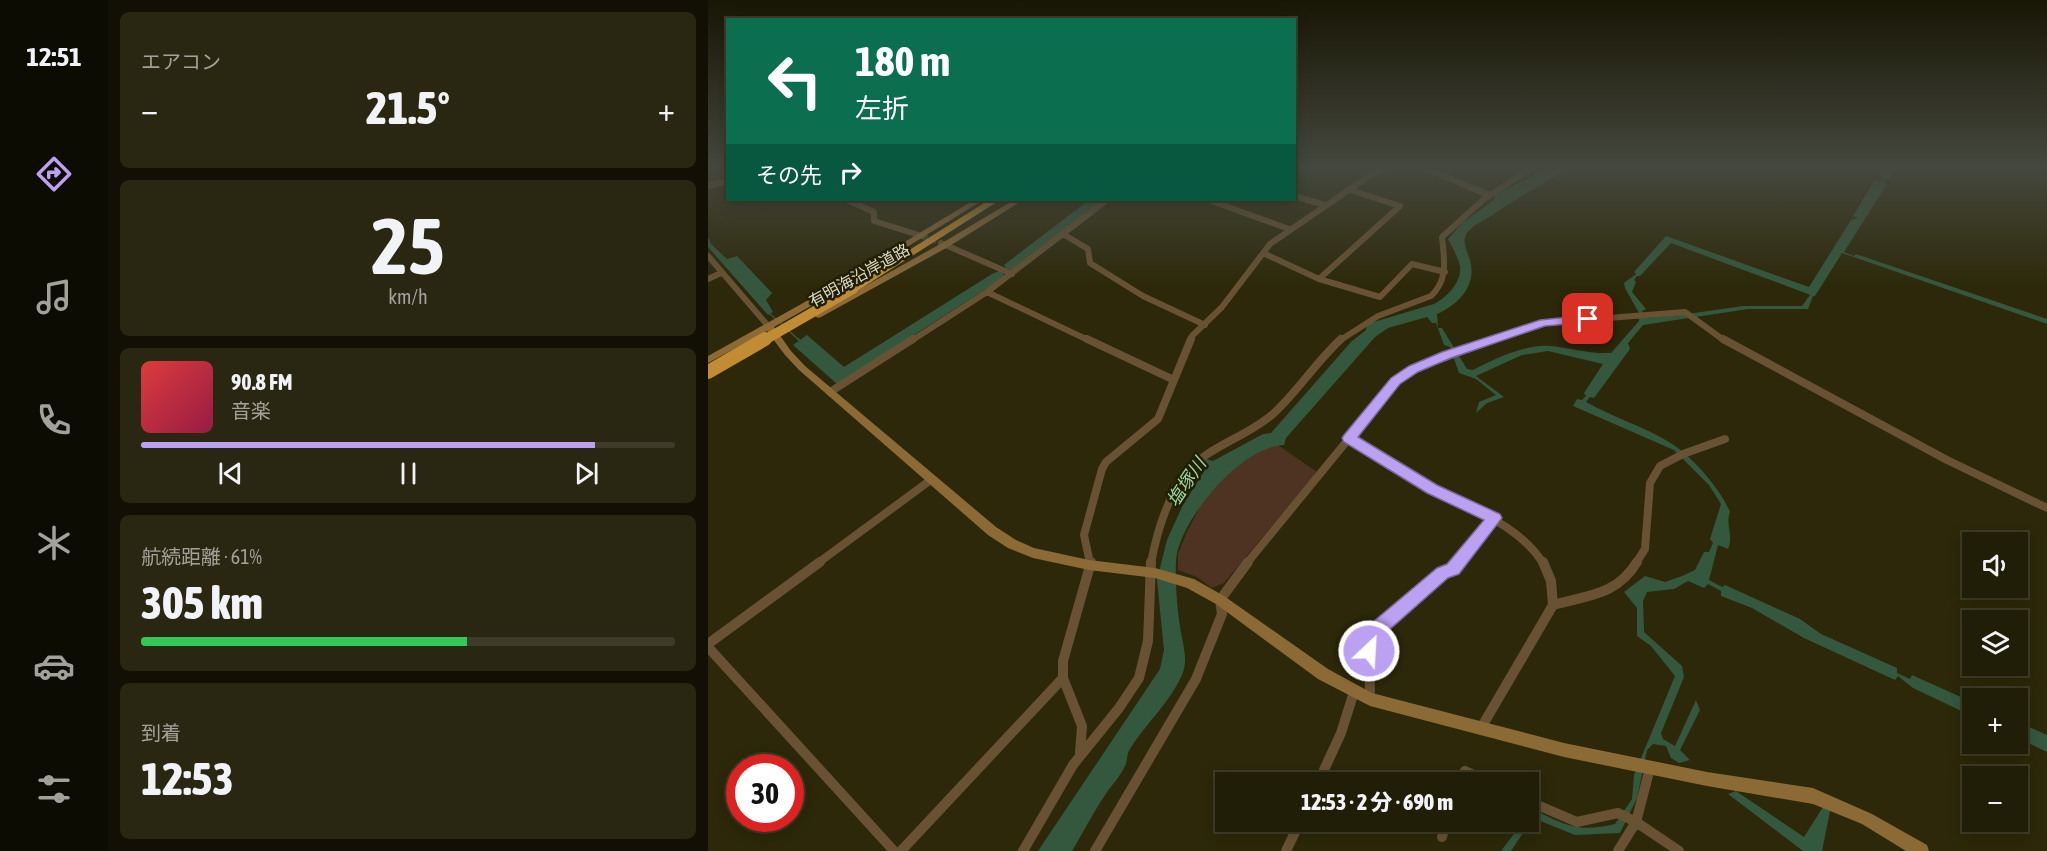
<!DOCTYPE html>
<html lang="ja">
<meta charset="utf-8">
<style>
:root{--surface:#211e07;--page:#292711;--text:#f1f3f6;--muted:#a2a29b;--line:#3e3c28;--accent:#bca0f2}
body{margin:0;font-family:"Asap Condensed","Noto Sans JP",sans-serif;background:var(--page);color:var(--text);height:100vh;display:flex;flex-direction:column;font-size:22px;white-space:nowrap}
*{box-sizing:border-box;margin:0}
p{font-size:20px;color:var(--muted)}
.icon{flex:none;width:33px;height:33px;fill:none;stroke:currentColor;stroke-width:2;stroke-linecap:round;stroke-linejoin:round}
.map{position:relative;flex:1;overflow:hidden}
.drawer{display:flex;flex-direction:column;gap:12px;padding:12px;background:#121004;width:600px}
.drawer>*{flex:none}
.top-card{position:absolute;left:18px;top:18px;width:570px;height:183px;border-radius:0px;box-shadow:0 3px 15px #0003,0 0 0 2px var(--line);background:#0b6e4f;color:#fff;overflow:hidden}
.controls{position:absolute;left:1254px;top:532px;display:grid;gap:12px}
.controls a{display:grid;place-items:center;width:66px;height:66px;border-radius:0px;background:var(--surface);box-shadow:0 3px 15px #0003,0 0 0 2px var(--line);font-size:30px}
.speed{position:absolute;left:18px;top:754px;display:flex;gap:12px;font-size:30px;font-weight:700;text-align:center}
.speed>*{display:grid;place-content:center;width:78px;height:78px;border-radius:50%;background:var(--surface);box-shadow:0 3px 15px #0003,0 0 0 2px var(--line);line-height:1}
.speed .limit{border:9px solid #d22;background:#fff;color:#111}
.pin{position:absolute;display:grid;place-items:center;width:51px;height:51px;color:#fff;margin:-26px;border-radius:12px;box-shadow:0 3px 9px #0006}
.me{position:absolute;width:66px;margin:-33px;rotate:25deg;stroke-linejoin:round;filter:drop-shadow(0 0 4px #0008)}
.turn{display:flex;align-items:center;gap:21px;height:126px;padding:0 30px;font-size:27px}
.turn .icon{width:78px;height:78px;stroke-width:2.5}
.turn b{display:block;font-size:42px;line-height:51px}
.then{display:flex;align-items:center;height:57px;padding:0 30px;background:#0003;gap:12px;font-size:22px}
.big{font-size:45px;font-weight:800;line-height:1.1}
.drawer .widget{flex:1;display:flex;flex-direction:column;justify-content:center;gap:9px;min-width:0;padding:0 21px;border-radius:9px;background:var(--page)}
.drawer .dial{align-items:center;gap:0}
.dial b{font-size:78px;line-height:1}
.song{display:flex;align-items:center;gap:18px}
.cover{width:72px;height:72px;border-radius:9px;background:linear-gradient(135deg,hsl(0 70% 55%),hsl(340 70% 35%))}
.played{height:6px;border-radius:3px;background:linear-gradient(90deg,var(--accent) 85%,var(--line) 85%)}
.keys{display:flex;justify-content:space-around;direction:ltr}
.heat{display:flex;justify-content:space-between;align-items:center;font-size:33px;direction:ltr}
.charge{height:9px;border-radius:4px;background:linear-gradient(90deg,#34c759 61%,var(--line) 0)}
.trip{position:absolute;left:507px;top:772px;width:324px;height:60px;border-radius:0px;background:var(--surface);box-shadow:0 3px 15px #0003,0 0 0 2px var(--line);font-weight:800;line-height:60px;text-align:center}
main{display:flex;flex:1;min-height:0}
.menu{display:flex;flex-direction:column;width:108px;justify-content:space-around;align-items:center;background:#0d0c03;color:var(--muted)}
.menu .icon{width:42px;height:42px}
.menu .selected{color:var(--accent)}
.menu b{font-size:27px;color:var(--text)}
.map>svg:first-child{display:block}
.green{fill:#4e3323}
.water{fill:#34583d;fill-rule:evenodd}
.lines{fill:none;stroke-linecap:round;stroke-linejoin:round}
.stream-far1{stroke:#34583d;stroke-width:1.5}
.stream{stroke:#34583d;stroke-width:2}
.street-tunnel{stroke:#464326;stroke-width:6;stroke-dasharray:6 3;stroke-linecap:butt}
.street-far2{stroke:#685233;stroke-width:6}
.street-far1{stroke:#685233;stroke-width:8}
.street{stroke:#685233;stroke-width:10}
.secondary{fill:#8c6a35;fill-rule:evenodd}
.highway{fill:#c18c33;fill-rule:evenodd}
.highway-bridge-far1{stroke:#c18c33;stroke-width:10}
.highway-bridge{stroke:#c18c33;stroke-width:14}
.route{fill:#bca0f2;stroke:#7a689d;stroke-width:1.5}
.labels{text-anchor:middle;dominant-baseline:central;stroke-width:5;stroke-linejoin:round;paint-order:stroke}
.street-label{font-size:16px;fill:#dbd9c8;stroke:#221e01}
.water-label{font-size:18px;font-style:italic;fill:#9ad8a9;stroke:#221e01}
</style>
<main>
<nav class="menu">
<b>12:51</b>
<svg class="icon selected" aria-label="directions" viewBox="0 0 24 24"><path d="M12 3l9 9-9 9-9-9zM9 14v-3h6M13 9l2 2-2 2"/></svg>
<svg class="icon" aria-label="music" viewBox="0 0 24 24"><path d="M9 18V5l10-2v13"/><circle cx="6" cy="18" r="3"/><circle cx="16" cy="16" r="3"/></svg>
<svg class="icon" aria-label="phone" viewBox="0 0 24 24"><path d="M5 4h4l2 5-3 2q2 4 5 5l2-3 5 2v4C11 20 4 13 5 4z"/></svg>
<svg class="icon" aria-label="climate" viewBox="0 0 24 24"><path d="M12 3v18M4 7l16 10M4 17L20 7"/></svg>
<svg class="icon" aria-label="car" viewBox="0 0 24 24"><path d="M5 17H2v-5l4-1 3-4h7l3 4 3 1v5h-3M9 17h6M6 11h13"/><circle cx="7" cy="17" r="2"/><circle cx="17" cy="17" r="2"/></svg>
<svg class="icon" aria-label="filters" viewBox="0 0 24 24"><path d="M4 7h16M4 17h16"/><circle cx="9" cy="7" r="2"/><circle cx="15" cy="17" r="2"/></svg>
</nav>
<section class="drawer">
<div class="widget"><p>エアコン</p>
<div class="heat"><a>−</a><b class="big">21.5°</b><a>+</a></div>
</div>
<div class="widget dial"><b>25</b><p>km/h</p></div>
<div class="widget">
<div class="song"><i class="cover"></i><div><b>90.8 FM</b><p>音楽</p></div></div>
<div class="played"></div>
<div class="keys"><svg class="icon" aria-label="previous" viewBox="0 0 24 24"><path d="M18 5L8 12l10 7zM5 5v14"/></svg><svg class="icon" aria-label="pause" viewBox="0 0 24 24"><path d="M8 5v14M16 5v14"/></svg><svg class="icon" aria-label="next" viewBox="0 0 24 24"><path d="M6 5l10 7-10 7zM19 5v14"/></svg></div>
</div>
<div class="widget"><p>航続距離 · 61%</p><b class="big">305 km</b><div class="charge"></div></div>
<div class="widget"><p>到着</p><b class="big">12:53</b></div>
</section>
<div class="map">
<svg width="1339" height="851" viewBox="0 0 1339 851">
<rect width="100%" height="100%" fill="#2c2809"/>
<path class="green" d="M567,443L609,472L516,583L504,588L489,577L470,570V554L478,534L508,475Z"/>
<path class="water" d="M722,168L789,194L840,168H861C834,185 807,199 781,217C773,222 765,225 759,233C752,243 762,255 763,264C767,288 749,305 729,314L730,328H734L759,369L765,370C786,359 817,344 842,346C864,348 880,354 903,353L931,321V313L917,288L916,283L928,274L926,272L958,236L1101,287L1143,220L1150,218L1145,216L1166,181L1172,182L1174,178L1171,176L1176,168H1187L1181,179L1177,178L1175,182L1179,184L1136,252L1146,256L1148,254L1339,319V324L1134,253L1107,296H1105L1100,309H1040L935,325L920,343L922,349L886,398L882,397L878,402C904,417 935,426 961,442C984,456 1012,488 1022,512C1017,525 1026,536 1020,549L1010,545L1001,580L1014,587L1017,585L1092,619L1113,634L1189,668V673L1202,679L1204,675L1264,702V716L1205,688L1190,676L1187,680L1096,638L1044,608L1013,596V591L1000,584L996,588L980,581L966,589L939,592L935,601L936,632L974,666L976,677L953,733L955,739L967,746L988,700L992,710L972,750L982,760L971,763L963,758L958,746L945,744L939,750L929,798L912,833L867,835L825,818L803,851H793L815,822H820L821,814L824,809C858,825 869,833 907,824L924,799L926,775L967,676L943,646L929,636V608L916,592L937,576L957,582L974,576L987,570L996,552H1001L1005,543L1002,539L1013,504L1001,485L966,450L865,406L869,399L874,400L878,396L876,393L895,364L840,351L814,355L768,376L796,397L779,403L768,413L771,402L788,395L768,379L751,373L742,347L736,345L728,323H724L719,317L680,328L667,337L578,438L576,445C533,447 478,514 469,553C466,569 469,609 472,626C474,642 481,659 474,675C461,704 438,723 422,749C418,755 420,760 417,766C413,775 405,784 399,792C386,811 376,831 364,851H330L452,669L456,650L449,580L459,540L474,507L498,468L495,465L498,459L505,461L555,434L563,433L643,342L658,330L659,324L726,304C739,297 754,282 752,266C750,257 744,247 740,239L754,223L786,200L787,196ZM963,243L1100,294L1102,295L1094,306H1035L972,315L937,318L934,311L938,309L924,292L928,282L926,280L929,276H932Z
M381,200H396L304,270L299,269L294,272L297,277L129,384L85,345L99,335L136,367L284,274L298,268L296,265Z
M0,237L3,244L19,259L29,256L64,293L58,300L65,312L60,315L0,247Z
M1310,722L1339,735V752L1310,738Z
M1028,791L1096,837L1115,807L1122,811L1114,851H1095L1020,794Z"/>
<g class="lines">
<path class="stream-far1" d="M62,314L76,326
M80,330L92,341"/>
<path class="stream" d="M90,339L93,342"/>
<path class="street-tunnel" d="M214,236L233,243"/>
<path class="street-far2" d="M717,168L780,195
M0,186L20,181
M586,196L617,205
M139,200L166,212V221L214,236
M501,200L581,229
M355,234L380,249L382,263L435,296L497,325
M233,243L304,274
M555,253L611,279L672,297L704,264L737,272
M0,256L61,327
M0,279L13,273
M611,279L692,206L642,190
M279,292L382,341
M203,341L279,292L399,200
M482,341L484,336L514,307L562,244L664,174L680,168
M631,341L670,316L723,296C741,279 736,259 734,237L776,199L824,168
M783,341L836,323L977,312L1017,341"/>
<path class="street-far1" d="M379,339L466,380
M1015,339L1239,460L1339,508
M122,392L205,339
M641,439C669,455 696,474 725,489C764,510 810,524 835,563
M110,563L224,479
M382,563L376,535L394,469L398,462L450,419L483,339
M443,563C450,526 465,477 498,455C520,440 544,432 565,414C590,391 608,362 633,339
M539,563L688,381L705,369L787,339
M750,563L786,518
M928,563L937,549L942,483L952,466L975,454L1017,439"/>
<path class="street" d="M845,605C881,595 909,595 929,562
M0,644L112,562
M0,647L186,851
M662,699L661,642L665,633L734,573L745,569L751,562
M773,728L845,605L843,581L835,562
M372,753L374,726L355,678V661L383,562
M610,783L633,733L646,692
M750,783L757,771L783,783
M820,801L869,822L910,813L928,822L971,851
M734,837L738,822
M193,851L355,678
M315,851L365,765L411,708L431,678L440,641L443,562
M387,851L488,679L514,614L512,600L540,562
M578,851L592,822
M910,851L928,822L942,768"/>
<path class="secondary" d="M266,200H275L110,302L66,327L83,351L97,366L288,527L308,540L326,548L381,560L447,568L486,579L516,596L620,669L664,693L856,743L999,772L1105,788L1164,814L1219,845L1221,851H1198L1154,824L1105,804L999,786L856,757L662,706L610,679L508,604L479,588L447,578L381,570L325,558L300,548L280,535L91,370L77,355L59,331L0,363V356L104,298Z
M306,200H315L240,247L113,317L110,318L105,315L234,243Z"/>
<path class="highway" d="M281,200H292L149,291H141L139,289Z"/>
<path class="highway-bridge-far1" d="M55,341L145,289"/>
<path class="highway-bridge" d="M0,372L57,339"/>
</g>
<linearGradient id="sky" x2="0" y2="1"><stop stop-color="#181605"/><stop offset="0.58" stop-color="#45483e"/><stop offset="1" stop-color="#45483e" stop-opacity="0"/></linearGradient>
<rect width="1339" height="288" fill="url(#sky)"/>
<path class="route" d="M880,315L884,316V322L837,326L743,358L710,372L692,384L650,437L729,485L792,514L794,518L751,574L740,578L671,639L667,657L661,659L655,657L652,642L659,627L729,568L739,564L776,520L719,493L636,442L634,438L636,435L683,378L701,366L734,352L832,320Z"/>
<g class="labels">
<g class="street-label">
<text transform="translate(151 275) rotate(-29)">有明海沿岸道路</text>
</g>
<g class="water-label">
<text transform="translate(478 482) rotate(-56)">塩塚川</text>
</g>
</g>
</svg>
<div class="controls">
<a><svg class="icon" aria-label="sound" viewBox="0 0 24 24"><path d="M4 9h4l5-4v14l-5-4H4zM17 9q2 3 0 6"/></svg></a>
<a><svg class="icon" aria-label="layers" viewBox="0 0 24 24"><path d="M12 4l9 5-9 5-9-5zM3 14l9 5 9-5"/></svg></a>
<a>+</a>
<a>−</a>
</div>
<div class="speed"><div class="limit">30</div></div>
<div class="pin" style="left:880px;top:319px;background:#d93025"><svg class="icon" aria-label="arrive" viewBox="0 0 24 24"><path d="M6 21V4h12l-3 4 3 4H6"/></svg></div>
<svg class="me" style="left:661px;top:651px" viewBox="-20 -20 40 40"><circle r="17" fill="#bca0f2" stroke="#fff" stroke-width="3"/><path d="M0-11L8 9 0 5-8 9z" fill="#fff"/></svg>
<div class="trip">12:53 · 2 分 · 690 m</div>
<div class="top-card">
<div class="turn"><svg class="icon" aria-label="left" viewBox="0 0 24 24"><path d="M17 20v-9H6M10 6l-5 5 5 5"/></svg><div><b>180 m</b>左折</div></div>
<div class="then">その先<svg class="icon" aria-label="right" viewBox="0 0 24 24"><path d="M7 20v-9h11M14 6l5 5-5 5"/></svg></div>
</div>
</div>
</main>
